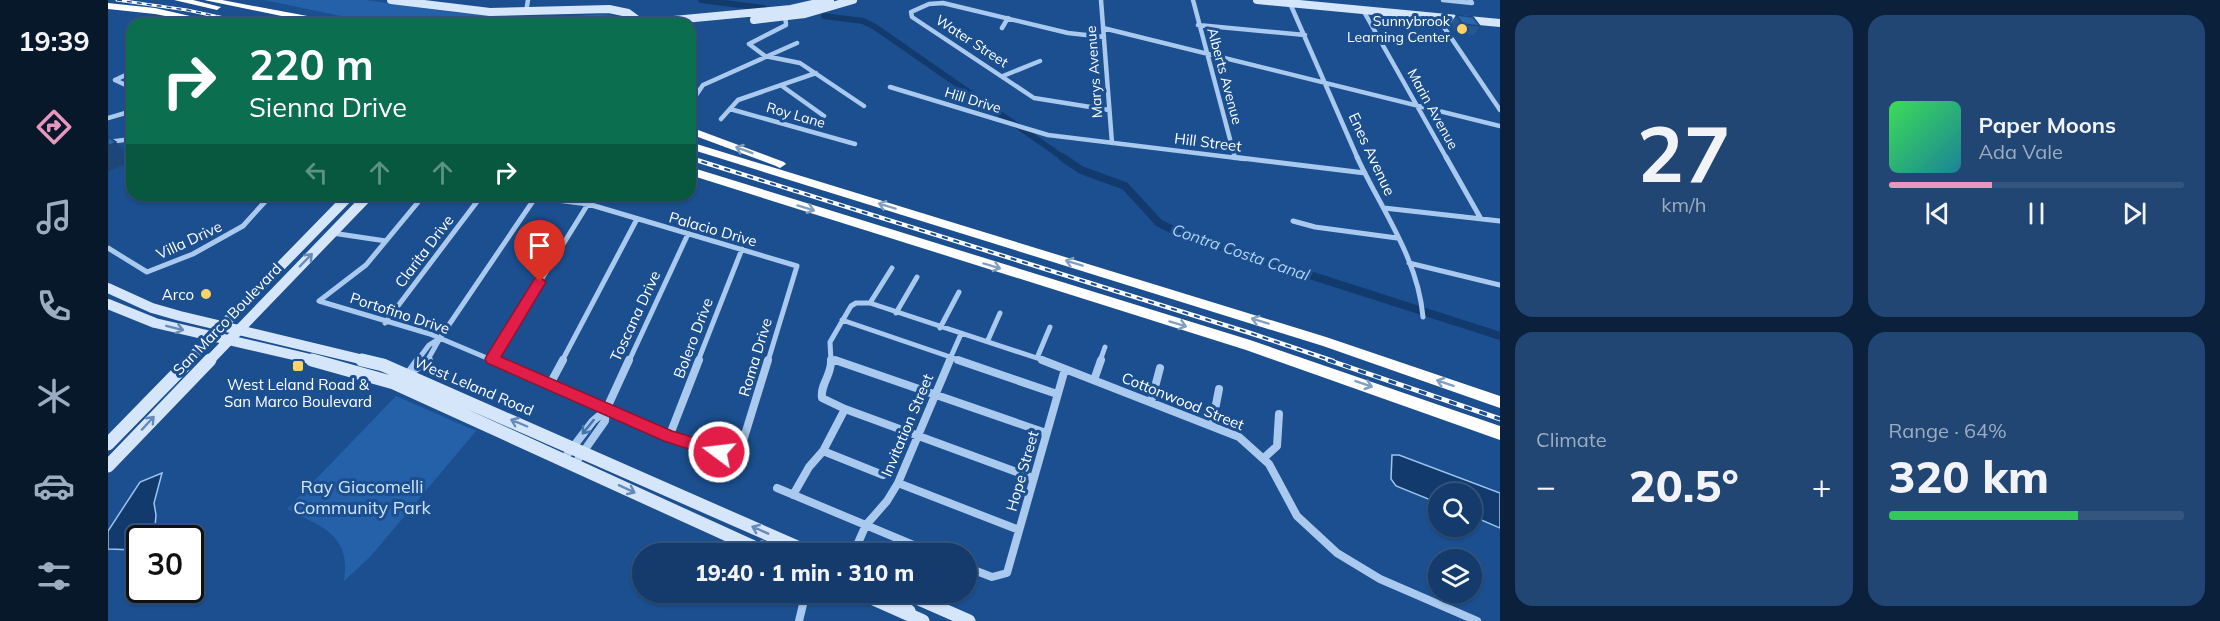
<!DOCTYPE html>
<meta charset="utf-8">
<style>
:root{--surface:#143b6b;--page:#214673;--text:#f1f3f6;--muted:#9dadc1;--line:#33557e;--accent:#e797bd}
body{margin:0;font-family:Mulish,sans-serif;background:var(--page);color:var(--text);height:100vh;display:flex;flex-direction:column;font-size:22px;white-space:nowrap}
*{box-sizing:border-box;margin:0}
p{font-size:20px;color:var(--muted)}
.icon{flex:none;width:33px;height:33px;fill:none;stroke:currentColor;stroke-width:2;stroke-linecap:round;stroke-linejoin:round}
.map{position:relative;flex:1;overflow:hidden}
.drawer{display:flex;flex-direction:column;gap:15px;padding:15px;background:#0b203b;width:720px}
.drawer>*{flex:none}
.top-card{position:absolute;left:18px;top:18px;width:570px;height:183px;border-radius:18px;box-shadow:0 2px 4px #0004,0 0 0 2px var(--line);background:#0b6e4f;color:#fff;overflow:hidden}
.tools{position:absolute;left:1320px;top:483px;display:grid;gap:12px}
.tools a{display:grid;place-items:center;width:54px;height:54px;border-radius:50%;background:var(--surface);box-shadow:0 2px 4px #0004,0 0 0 2px var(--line);font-size:30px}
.speed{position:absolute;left:18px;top:525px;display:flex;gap:12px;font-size:30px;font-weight:700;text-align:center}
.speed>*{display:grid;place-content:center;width:78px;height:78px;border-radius:50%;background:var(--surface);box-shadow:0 2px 4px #0004,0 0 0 2px var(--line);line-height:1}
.speed .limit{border:3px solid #111;border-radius:9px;background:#fff;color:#111}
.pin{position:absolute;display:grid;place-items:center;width:51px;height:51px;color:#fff;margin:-62px -26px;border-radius:50% 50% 50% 0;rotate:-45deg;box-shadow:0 0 6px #0007}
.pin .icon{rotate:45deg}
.me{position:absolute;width:66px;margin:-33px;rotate:285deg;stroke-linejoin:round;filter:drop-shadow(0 0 4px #0008)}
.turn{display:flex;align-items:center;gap:21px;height:126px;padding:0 24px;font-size:27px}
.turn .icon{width:78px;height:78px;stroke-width:2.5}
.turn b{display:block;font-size:42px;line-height:51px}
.lanes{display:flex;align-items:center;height:57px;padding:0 24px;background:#0003;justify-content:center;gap:30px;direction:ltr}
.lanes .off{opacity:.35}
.big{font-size:45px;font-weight:800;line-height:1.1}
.drawer .tile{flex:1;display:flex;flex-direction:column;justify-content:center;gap:9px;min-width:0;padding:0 21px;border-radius:18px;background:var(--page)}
.drawer .dial{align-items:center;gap:0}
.dial b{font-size:78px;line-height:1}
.song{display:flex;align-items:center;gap:18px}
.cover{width:72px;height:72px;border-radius:9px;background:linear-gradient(135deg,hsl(130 70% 55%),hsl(190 70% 35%))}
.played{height:6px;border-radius:3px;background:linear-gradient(90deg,var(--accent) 35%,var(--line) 35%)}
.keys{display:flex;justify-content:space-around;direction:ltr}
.heat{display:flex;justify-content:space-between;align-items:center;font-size:33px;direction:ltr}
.charge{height:9px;border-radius:4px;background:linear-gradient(90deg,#34c759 64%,var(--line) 0)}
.drawer .tiles{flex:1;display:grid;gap:15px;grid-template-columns:repeat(2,1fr)}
.trip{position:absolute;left:524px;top:543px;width:345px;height:60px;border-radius:30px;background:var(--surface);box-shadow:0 2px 4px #0004,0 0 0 2px var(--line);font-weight:800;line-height:60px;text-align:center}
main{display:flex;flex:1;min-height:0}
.dock{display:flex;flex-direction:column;width:108px;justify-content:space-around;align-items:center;background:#08182b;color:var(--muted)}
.dock .icon{width:42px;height:42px}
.dock .active{color:var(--accent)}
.dock b{font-size:27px;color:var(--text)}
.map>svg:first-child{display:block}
.green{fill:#2461a8}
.water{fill:#123a6d;stroke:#9cc4f0;stroke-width:1.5}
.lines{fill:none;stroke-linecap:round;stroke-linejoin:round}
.canal-far1{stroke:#123a6d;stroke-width:6}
.canal{stroke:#123a6d;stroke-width:8}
.street-far2{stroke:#a9c9ee;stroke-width:4.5}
.street-far1{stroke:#a9c9ee;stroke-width:5}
.street{stroke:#a9c9ee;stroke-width:8}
.secondary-far2{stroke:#d6e6fa;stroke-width:8}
.secondary-far1{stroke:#d6e6fa;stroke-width:10}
.secondary{stroke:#d6e6fa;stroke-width:13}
.highway{fill:#fff;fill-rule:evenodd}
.rail-far2-casing{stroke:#fff;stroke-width:3}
.rail-far1-casing{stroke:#fff;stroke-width:4.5}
.rail-casing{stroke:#fff;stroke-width:5}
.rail-far2{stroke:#1b4f8f;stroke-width:1.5;stroke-dasharray:5;stroke-linecap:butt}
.rail-far1{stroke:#1b4f8f;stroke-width:2;stroke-dasharray:6;stroke-linecap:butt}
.rail{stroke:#1b4f8f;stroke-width:3;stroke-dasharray:8;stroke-linecap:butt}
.wall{fill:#245895}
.shaded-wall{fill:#1d4779}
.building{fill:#2a66ad;stroke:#1d4779;stroke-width:1.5}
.oneway{stroke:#829ec1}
.oneway2{stroke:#668bba}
.oneway3{stroke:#4674ac}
.route{fill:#e11d48;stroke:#92132f;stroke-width:1.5}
.poi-dot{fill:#ffd166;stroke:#1b4f8f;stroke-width:2}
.labels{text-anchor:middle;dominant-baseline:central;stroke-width:6;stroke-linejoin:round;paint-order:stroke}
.far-poi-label{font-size:14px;fill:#fff;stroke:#1b4f8f;text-anchor:end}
.far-street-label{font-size:14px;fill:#fff;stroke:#1b4f8f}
.street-label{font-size:15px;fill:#fff;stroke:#1b4f8f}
.poi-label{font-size:15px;fill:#fff;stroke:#1b4f8f;text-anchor:end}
.water-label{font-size:16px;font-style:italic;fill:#b5d3f5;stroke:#1b4f8f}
.near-park-label{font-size:18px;fill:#cfe3fa;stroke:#1b4f8f}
</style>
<main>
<nav class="dock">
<b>19:39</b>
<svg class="icon active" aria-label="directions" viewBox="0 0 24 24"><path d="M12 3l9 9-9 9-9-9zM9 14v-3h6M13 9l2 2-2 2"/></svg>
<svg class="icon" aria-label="music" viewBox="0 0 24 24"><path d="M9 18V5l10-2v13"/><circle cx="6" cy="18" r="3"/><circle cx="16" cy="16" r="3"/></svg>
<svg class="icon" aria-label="phone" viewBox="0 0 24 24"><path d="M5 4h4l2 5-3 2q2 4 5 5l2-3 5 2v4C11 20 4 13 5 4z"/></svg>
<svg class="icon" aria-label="climate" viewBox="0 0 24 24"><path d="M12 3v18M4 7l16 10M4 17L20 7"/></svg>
<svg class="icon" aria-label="car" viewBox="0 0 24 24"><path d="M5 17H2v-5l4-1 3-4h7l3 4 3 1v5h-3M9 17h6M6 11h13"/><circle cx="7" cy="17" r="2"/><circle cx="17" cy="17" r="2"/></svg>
<svg class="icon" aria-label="filters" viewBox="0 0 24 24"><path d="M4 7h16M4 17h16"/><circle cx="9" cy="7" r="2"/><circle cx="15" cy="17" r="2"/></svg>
</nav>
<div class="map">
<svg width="1392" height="621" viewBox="0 0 1392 621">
<rect width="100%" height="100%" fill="#1b4f8f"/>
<path class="green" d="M156,0H258L351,13L425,16L430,19L492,14L513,17L511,21L501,24H271Z
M288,396L368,431L263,556L236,581C243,534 215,528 179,509Z"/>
<path class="water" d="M1284,455H1291L1392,493V528L1364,516V494H1330V503L1288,486L1283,479Z
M54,473L46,503L48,515L46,538H32L31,549L28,550L0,549V531L32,482Z"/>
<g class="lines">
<path class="canal-far1" d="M593,0L656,8
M716,16L755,21L767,27L957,159"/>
<path class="canal" d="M954,157L973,170L1017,186L1051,223L1071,233L1392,336"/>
<path class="street-far2" d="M993,0L1004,143
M1085,0L1127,158
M1335,0L1364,3L1362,0
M1181,1L1250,159
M1255,10L1339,159
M418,12L420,0
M677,13L678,25L641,44L657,56L692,63L756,106
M1329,17L1392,110
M1090,25L1197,35
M894,28L900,18
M995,28L1392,126
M996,37L960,33L835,3L821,4L803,12L804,17L926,98L1001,110
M24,72L7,80L24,88
M895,76L932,61
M674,86L716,116
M782,87L940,135L1137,159
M582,104L595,85L689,43
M622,109L747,144
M0,118L24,111
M613,119L630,100L708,73
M0,142L24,139"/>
<path class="street-far1" d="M1125,157L1257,173
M1249,157C1273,209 1310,258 1315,317
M1338,157L1373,219
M409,195L480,204L689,266L660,361
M1276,208L1392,221
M1185,221L1207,227L1289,238
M224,233L278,241
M0,248L39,272L85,254L135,226L163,195
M1301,263L1392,285
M211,301L322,334L386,361
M211,301L258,265L316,195
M762,303L784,268
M788,313L809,277
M734,320L854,361
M277,323L374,195
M832,328L851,292
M880,340L892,313
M929,358L942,327
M384,359L480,204
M724,359L731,361
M309,361L321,345L332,338
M319,361L332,338L427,198
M454,361L529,219
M521,361L580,234
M590,361L634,249
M723,361L722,342L743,306L748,303H762L938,361
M841,361L853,334
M992,361L997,347"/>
<path class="street" d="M382,360L561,437L630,457L660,360
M727,360L938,433
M850,360L949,394
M934,360L1131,437L1161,464L1189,516L1229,553L1272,579L1369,621
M300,374L321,360
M300,374L310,360
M986,380L993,360
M442,384L455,360
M1043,402L1052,368
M737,409L925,478
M1104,425L1111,389
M561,437L591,360
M715,451L775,475
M1157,457L1169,446L1171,414
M455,460L485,421L498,410
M466,465L497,421L498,410L521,360
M790,483L911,530
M669,488L827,554
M685,495L701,467L715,451L737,409L714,398C712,384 724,375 723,360
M745,554L758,525L779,501L790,483L842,360
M858,567L884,577L899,573L957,369
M691,621L698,592"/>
<path class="secondary-far2" d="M283,0L382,12L501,9L520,13L535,24
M1149,0L1392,23
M646,20L697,14L745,0
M523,24L683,9L722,0"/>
<path class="secondary-far1" d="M0,288L44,308L72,316L260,361
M0,304L47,323L211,361
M80,361L242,195
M101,361L261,195"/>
<path class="secondary" d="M204,360L286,383L661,554
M254,360L275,365L705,554
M0,444L82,360
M0,466L102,360
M654,547L682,554
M750,592L815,621
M771,592L801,611
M795,592L861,621"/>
<path class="highway" d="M66,0H85L113,7L109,10Z
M96,0H114L226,21L231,24H212Z
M0,3L47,8L117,24H99L47,14L0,9Z
M582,127L676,162L678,164L672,168L668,166L582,134Z
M582,142L1218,337L1392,396V408L1215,346L582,149Z
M582,167L1142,340L1392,426V440L1138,350L582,175Z"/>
<defs>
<path id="rail-far2" d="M9,0L79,10L144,24"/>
<path id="rail-far1" d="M582,158L1142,333L1225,361"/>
<path id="rail" d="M1220,360L1392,419"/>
</defs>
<use href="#rail-far2" class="rail-far2-casing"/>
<use href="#rail-far1" class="rail-far1-casing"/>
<use href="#rail" class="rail-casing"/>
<use href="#rail-far2" class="rail-far2"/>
<use href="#rail-far1" class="rail-far1"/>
<use href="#rail" class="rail"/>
</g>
<path class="wall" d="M1348,15L1372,26L1366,35L1349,33L1342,24Z"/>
<path class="shaded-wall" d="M8,142L23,160L0,172V146Z"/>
<path class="building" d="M1348,15L1365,17L1372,26L1355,24Z
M0,137L8,142L0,146Z"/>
<defs><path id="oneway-shaft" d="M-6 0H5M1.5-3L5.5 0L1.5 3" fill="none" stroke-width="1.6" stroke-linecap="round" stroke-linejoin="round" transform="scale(1.5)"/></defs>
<g class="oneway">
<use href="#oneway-shaft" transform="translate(636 150) rotate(-159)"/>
<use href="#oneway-shaft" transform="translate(779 206) rotate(-163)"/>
<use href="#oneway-shaft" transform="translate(698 208) rotate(17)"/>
<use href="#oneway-shaft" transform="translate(966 263) rotate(-163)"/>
<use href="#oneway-shaft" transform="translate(884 266) rotate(17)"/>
<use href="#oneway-shaft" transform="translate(1152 321) rotate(-163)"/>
<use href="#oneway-shaft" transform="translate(1070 324) rotate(17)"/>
<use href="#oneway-shaft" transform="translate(1337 383) rotate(-161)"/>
<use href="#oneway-shaft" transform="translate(1256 384) rotate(19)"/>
</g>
<g class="oneway2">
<use href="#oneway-shaft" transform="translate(198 260) rotate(-46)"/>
<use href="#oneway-shaft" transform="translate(67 328) rotate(14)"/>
<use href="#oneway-shaft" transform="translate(40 423) rotate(-47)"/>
<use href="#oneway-shaft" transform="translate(411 423) rotate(-157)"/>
<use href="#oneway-shaft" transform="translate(519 489) rotate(25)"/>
<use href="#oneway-shaft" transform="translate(652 530) rotate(-156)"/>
</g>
<use class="oneway3" href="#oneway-shaft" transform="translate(480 427) rotate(129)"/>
<path class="route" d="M432,277L438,282L393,357L564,431L617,447L619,452L617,457L611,459L556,441L379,363L377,359L379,355L427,278Z"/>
<g class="poi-dot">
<circle cx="1354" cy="29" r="6"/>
<circle cx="98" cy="294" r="6"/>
<rect x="184" y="360" width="12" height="12" rx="3"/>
</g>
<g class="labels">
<g class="far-poi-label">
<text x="1342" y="21">Sunnybrook<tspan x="1342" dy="16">Learning Center</tspan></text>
</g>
<g class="far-street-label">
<text transform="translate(864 41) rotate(33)">Water Street</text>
<text transform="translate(986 72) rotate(-94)">Marys Avenue</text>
<text transform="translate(1117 76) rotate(75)">Alberts Avenue</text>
<text transform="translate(865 100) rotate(17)">Hill Drive</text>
<text transform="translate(1325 109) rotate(61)">Marin Avenue</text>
<text transform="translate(688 115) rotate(16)">Roy Lane</text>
</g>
<g class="street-label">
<text transform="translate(1100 142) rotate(7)">Hill Street</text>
<text transform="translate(1264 154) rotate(65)">Enes Avenue</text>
<text transform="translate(605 229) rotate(16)">Palacio Drive</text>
<text transform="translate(81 240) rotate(-25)">Villa Drive</text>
<text transform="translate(316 251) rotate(-53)">Clarita Drive</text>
<text transform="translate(292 313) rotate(18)">Portofino Drive</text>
<text transform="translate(527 316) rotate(-65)">Toscana Drive</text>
<text transform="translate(119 319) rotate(-46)">San Marco Boulevard</text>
<text transform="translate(585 338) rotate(-69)">Bolero Drive</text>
<text transform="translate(647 357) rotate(-73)">Roma Drive</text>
<text transform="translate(366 386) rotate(23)">West Leland Road</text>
<text transform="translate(1075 401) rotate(22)">Cottonwood Street</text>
<text transform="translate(799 425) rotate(-67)">Invitation Street</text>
<text transform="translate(914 471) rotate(-74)">Hope Street</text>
</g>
<g class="poi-label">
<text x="86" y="294">Arco</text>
<text x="190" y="384" text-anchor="middle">West Leland Road &amp;<tspan x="190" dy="17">San Marco Boulevard</tspan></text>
</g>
<g class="water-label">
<text transform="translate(1133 252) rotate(19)">Contra Costa Canal</text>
</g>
<g class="near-park-label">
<text x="254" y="486">Ray Giacomelli<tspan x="254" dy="21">Community Park</tspan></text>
</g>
</g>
</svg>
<div class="tools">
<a><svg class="icon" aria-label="search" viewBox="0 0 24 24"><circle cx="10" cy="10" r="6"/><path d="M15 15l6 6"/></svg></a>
<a><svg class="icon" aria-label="layers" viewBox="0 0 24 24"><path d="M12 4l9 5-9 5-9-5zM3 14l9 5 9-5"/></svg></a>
</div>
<div class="speed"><div class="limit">30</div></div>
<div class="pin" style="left:432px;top:282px;background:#d93025"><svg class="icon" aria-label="arrive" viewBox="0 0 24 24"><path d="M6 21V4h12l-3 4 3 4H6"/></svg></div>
<svg class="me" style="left:611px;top:452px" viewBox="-20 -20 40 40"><circle r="17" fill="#e11d48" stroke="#fff" stroke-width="3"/><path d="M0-11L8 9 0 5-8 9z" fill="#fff"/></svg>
<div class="trip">19:40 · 1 min · 310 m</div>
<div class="top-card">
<div class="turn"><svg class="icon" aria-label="right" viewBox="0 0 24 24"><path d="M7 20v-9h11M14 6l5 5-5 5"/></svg><div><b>220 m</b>Sienna Drive</div></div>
<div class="lanes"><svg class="icon off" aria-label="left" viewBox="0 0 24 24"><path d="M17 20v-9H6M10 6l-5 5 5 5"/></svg><svg class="icon off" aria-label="ahead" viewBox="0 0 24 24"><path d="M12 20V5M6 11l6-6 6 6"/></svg><svg class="icon off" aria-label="ahead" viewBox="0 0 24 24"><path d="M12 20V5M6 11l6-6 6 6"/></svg><svg class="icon" aria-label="right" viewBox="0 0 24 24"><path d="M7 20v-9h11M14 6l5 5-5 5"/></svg></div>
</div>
</div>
<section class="drawer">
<div class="tiles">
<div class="tile dial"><b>27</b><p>km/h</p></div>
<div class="tile">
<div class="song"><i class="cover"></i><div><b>Paper Moons</b><p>Ada Vale</p></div></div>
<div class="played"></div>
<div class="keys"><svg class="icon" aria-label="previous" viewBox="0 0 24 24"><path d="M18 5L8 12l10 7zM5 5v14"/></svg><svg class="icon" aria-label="pause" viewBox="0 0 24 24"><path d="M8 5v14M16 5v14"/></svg><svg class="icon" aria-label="next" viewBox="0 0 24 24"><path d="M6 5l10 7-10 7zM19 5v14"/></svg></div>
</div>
<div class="tile"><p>Climate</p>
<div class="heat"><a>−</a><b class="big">20.5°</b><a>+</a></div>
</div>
<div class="tile"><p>Range · 64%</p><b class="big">320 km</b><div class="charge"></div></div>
</div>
</section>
</main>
